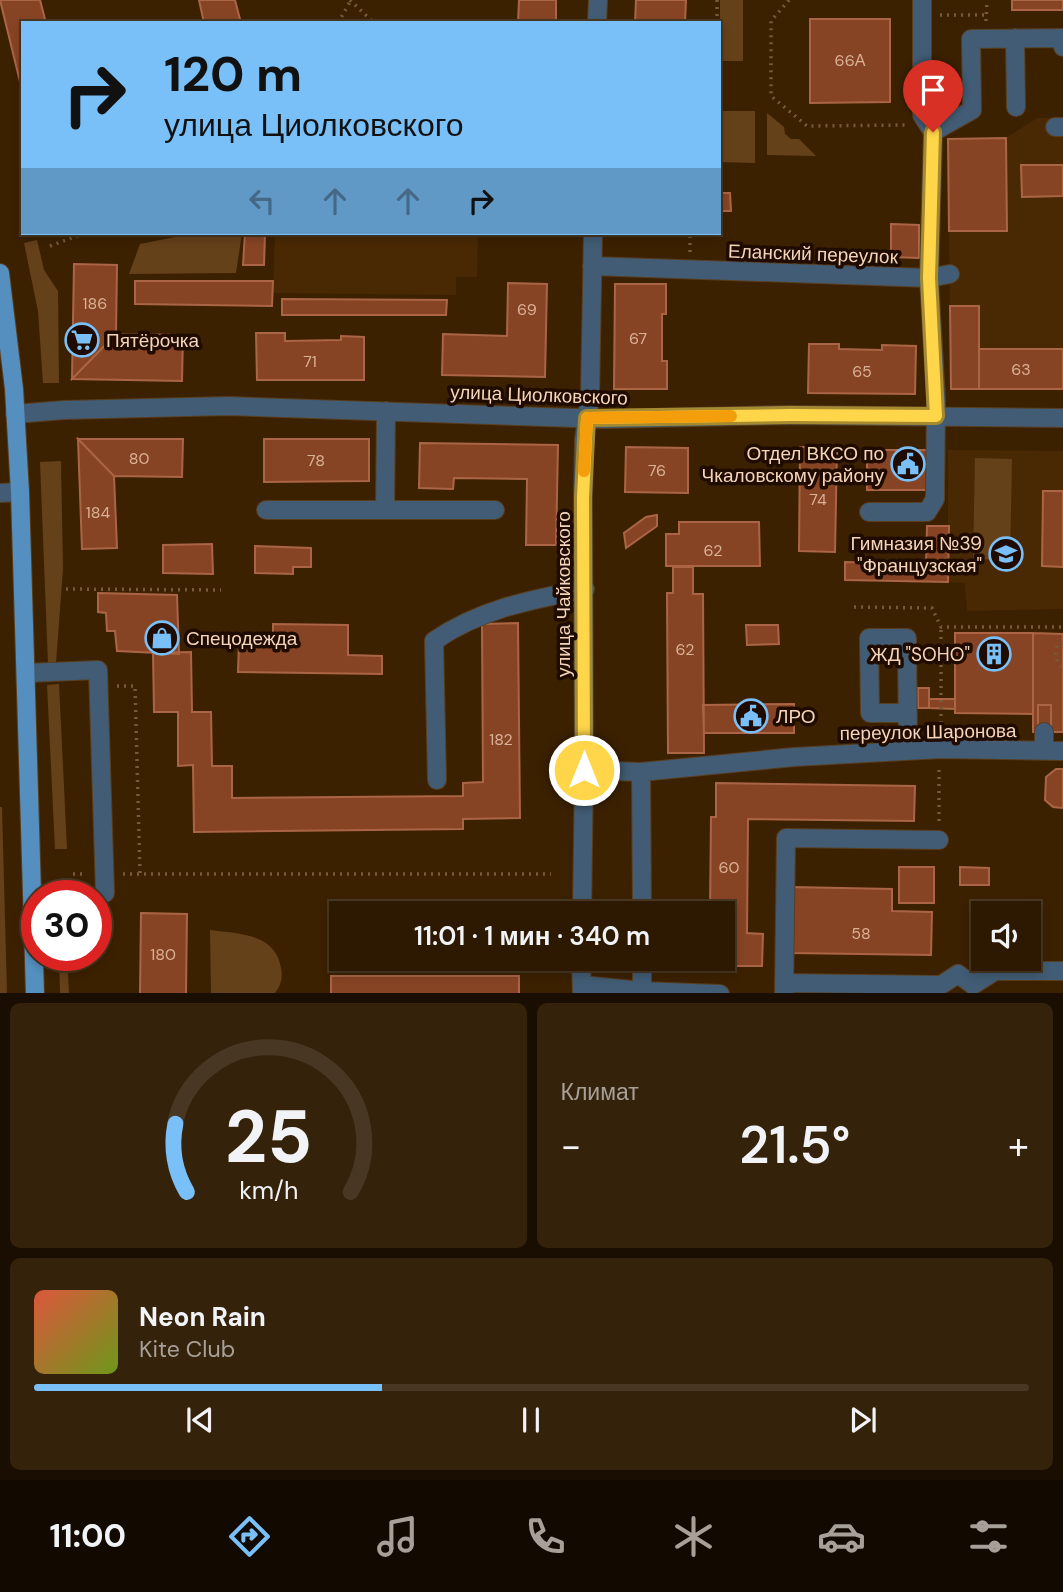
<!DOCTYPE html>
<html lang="ru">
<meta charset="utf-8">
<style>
:root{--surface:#2d1901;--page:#35220b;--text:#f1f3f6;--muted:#a7a099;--line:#483823;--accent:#79bff8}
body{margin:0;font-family:"DM Sans",sans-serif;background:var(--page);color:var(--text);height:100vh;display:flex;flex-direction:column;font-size:26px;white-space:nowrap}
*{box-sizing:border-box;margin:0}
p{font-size:23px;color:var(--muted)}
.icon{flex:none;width:38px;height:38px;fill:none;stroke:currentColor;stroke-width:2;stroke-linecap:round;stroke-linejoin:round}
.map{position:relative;height:993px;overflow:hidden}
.side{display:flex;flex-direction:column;gap:10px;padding:10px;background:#190e01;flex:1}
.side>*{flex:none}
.guide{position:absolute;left:21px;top:21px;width:700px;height:214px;border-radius:0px;box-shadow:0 4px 10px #0003,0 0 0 2px var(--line);background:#79bff8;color:#111;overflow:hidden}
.tools{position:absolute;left:971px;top:901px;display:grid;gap:14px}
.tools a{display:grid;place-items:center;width:70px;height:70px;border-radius:0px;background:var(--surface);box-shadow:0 4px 10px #0003,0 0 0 2px var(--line);font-size:35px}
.speed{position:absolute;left:21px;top:880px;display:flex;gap:14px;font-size:35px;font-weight:700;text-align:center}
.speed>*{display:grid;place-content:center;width:91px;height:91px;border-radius:50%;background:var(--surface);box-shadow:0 4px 10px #0003,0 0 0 2px var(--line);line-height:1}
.speed .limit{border:10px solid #d22;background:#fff;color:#111}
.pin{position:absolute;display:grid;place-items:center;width:60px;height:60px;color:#fff;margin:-72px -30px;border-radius:50% 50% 50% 0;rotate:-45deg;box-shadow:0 0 7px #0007}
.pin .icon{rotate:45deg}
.me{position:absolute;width:77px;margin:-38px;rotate:0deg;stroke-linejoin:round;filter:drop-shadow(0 0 5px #0008)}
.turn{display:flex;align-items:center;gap:24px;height:147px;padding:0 28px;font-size:32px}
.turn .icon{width:91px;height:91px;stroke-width:2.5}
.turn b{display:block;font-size:49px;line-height:60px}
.lanes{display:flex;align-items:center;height:66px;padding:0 28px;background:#0003;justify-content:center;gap:35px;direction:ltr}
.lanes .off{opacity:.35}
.big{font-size:52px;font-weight:600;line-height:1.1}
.side .card{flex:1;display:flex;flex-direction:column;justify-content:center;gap:10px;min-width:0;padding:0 24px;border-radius:10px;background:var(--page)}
.side .dial{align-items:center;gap:0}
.dial svg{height:182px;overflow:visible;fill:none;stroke:var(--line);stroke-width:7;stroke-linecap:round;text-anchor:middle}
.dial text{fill:var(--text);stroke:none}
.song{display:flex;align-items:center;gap:21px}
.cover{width:84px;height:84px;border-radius:10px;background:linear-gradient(135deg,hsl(10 70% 55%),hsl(80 70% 35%))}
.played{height:7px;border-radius:4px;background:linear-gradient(90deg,var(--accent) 35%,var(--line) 35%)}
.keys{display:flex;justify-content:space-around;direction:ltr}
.heat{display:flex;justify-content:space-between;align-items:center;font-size:38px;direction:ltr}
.side .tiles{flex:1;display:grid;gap:10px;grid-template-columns:1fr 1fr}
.card:last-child{grid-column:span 2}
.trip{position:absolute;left:329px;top:901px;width:406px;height:70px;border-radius:0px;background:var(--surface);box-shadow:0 4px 10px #0003,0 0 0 2px var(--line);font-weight:600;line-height:70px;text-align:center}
.dock{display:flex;height:112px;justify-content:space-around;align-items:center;background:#120a00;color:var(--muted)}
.dock .icon{width:49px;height:49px}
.dock .active{color:var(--accent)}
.dock b{font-size:32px;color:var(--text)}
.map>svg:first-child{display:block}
.built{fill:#492904}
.green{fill:#65411a}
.building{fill:#874424;stroke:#ab6545;stroke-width:2}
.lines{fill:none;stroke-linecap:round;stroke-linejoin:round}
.minor-casing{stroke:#593e1e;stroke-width:20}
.major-casing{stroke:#593e1e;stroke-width:20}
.path{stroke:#765a3b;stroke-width:3.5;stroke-dasharray:2 5;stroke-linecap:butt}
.minor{stroke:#415c74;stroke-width:18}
.major{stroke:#548fbf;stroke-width:18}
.route-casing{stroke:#a68a30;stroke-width:18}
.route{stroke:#ffd54a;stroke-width:12}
.slow{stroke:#f59e0b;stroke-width:12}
.labels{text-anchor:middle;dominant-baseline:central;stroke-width:7;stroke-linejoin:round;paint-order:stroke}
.number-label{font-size:16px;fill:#d9b194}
.street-label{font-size:19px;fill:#f4d5b9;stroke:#200b00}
.poi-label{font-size:19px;fill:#f4d5b9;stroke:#200b00;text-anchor:start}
</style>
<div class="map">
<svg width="1063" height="994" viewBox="0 0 1063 994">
<rect width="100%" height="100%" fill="#3c2101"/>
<path class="built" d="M1037,118H1063V389H951L948,139L1006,138Z
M275,233H478L477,277H456V295L273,293Z
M948,450L1063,451V609L967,611L965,583L948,582Z"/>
<path class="green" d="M720,0H743V61H720Z
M719,111H755V163L719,162Z
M767,113L784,127L785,134L791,139H799L816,156L767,155Z
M195,233H242L236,273L129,274L140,244Z
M37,240L44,270L58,291L59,383H43L38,311L24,243Z
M975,458L1012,459L1010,560L973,559Z
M61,461L63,569L56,663L48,664L40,462Z
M59,684L67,849H55L47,685Z
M0,807H2L7,994L0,993Z
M210,930C239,934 275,933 281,968C283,978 281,985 275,993H211Z
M59,956H67L69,993H60Z"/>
<path class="building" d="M0,0H40L46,23H23V94Z
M199,0H235L241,23H204Z
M519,0H556V23H518Z
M636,0H686L685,23H635Z
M1012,0H1063V10H1012Z
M810,19H890V102L810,103Z
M1006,138L1007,231H949L948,139Z
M1021,165H1063V196L1022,197Z
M719,193H730L731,211H719Z
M891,224L919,225V258L891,257Z
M245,233H265L264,265H243Z
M634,233H684V234H634Z
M74,264L117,265L116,334L72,379Z
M135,281H273L272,306L135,304Z
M508,283L547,284L545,377L442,375L443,334L507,336Z
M615,284H666V314H662V361H667V389H614Z
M282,299L447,300L446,315H282Z
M950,306H979V389H951Z
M256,333H285V341L341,340V336L364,337V380H257Z
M116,334L183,335L182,381L72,379Z
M809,344H839V349L882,350V345L916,346L915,394L808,393Z
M979,349H1063V389H979Z
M78,439H183L182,477L114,476Z
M78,439L114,476L117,548L82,549Z
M264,439H369V481L264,482Z
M420,443L558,445L556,545H526L527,479L454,478L453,489L419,488Z
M626,447L688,448V493L625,492Z
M800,447H837L835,552L799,551Z
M867,450H927V490H867Z
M1043,491H1063V567L1042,566Z
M657,515V526L626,548L624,533L646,517Z
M679,522H759L760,566H666V534H679Z
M927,526H949L948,582L845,580V562L926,564Z
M212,544L213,574L163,573V545Z
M255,546L311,548V567H293V574L255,573Z
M673,567H693V594H703L704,753H668L667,593H673Z
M98,593L177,595L179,654L117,651L115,631H107L106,613L98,612Z
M518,623L520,818L463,819V829L194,832L193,765L178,766V712H154L153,653L191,652L192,712H211L212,766H232V798L463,796V783L483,782L482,624Z
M273,624L348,625V655L382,656V674L238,672L239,641L273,642Z
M746,625H778L779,644L747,645Z
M955,633H1033V714L955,713Z
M1033,633L1063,634V732H1033Z
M918,688H929V708H918Z
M929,699H955V709L929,708Z
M794,704V733H704L703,705Z
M1038,705H1051V732H1038Z
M1056,769H1063V808L1053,807L1045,800L1046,777Z
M716,783L915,786L914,821L748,819L747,933L763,934L762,966H711V959H723V914H710L711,817H716Z
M899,867H934V903H899Z
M960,867L989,868V885H960Z
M791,887L892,889V911L932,912L931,955L790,953Z
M141,913L187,914L186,994H140Z
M331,976H519V994H331Z"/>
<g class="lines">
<defs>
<path id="minor" d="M922,0V115L933,132
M597,23L598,0
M1015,38L1016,107
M1055,127H1063
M933,132L972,110L971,39L1063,38V47
M592,266L929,278L933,132
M386,411L385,510H495
M15,414L64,410L228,406L605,419L790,415L1063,418
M0,493L20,492
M266,510H385
M869,512H927L935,499L936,400L929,278L950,274
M26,673L98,670L105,893
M907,713H870L869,638H907L908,751
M1044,751V732
M584,770L641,772L794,757L941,749L1063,751
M641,772L642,914
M437,780L434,641C480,609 530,600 585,589
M582,914L584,770L583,497L584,440L590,396L593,233
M581,959L582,994
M642,959V991
M784,983L941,985L958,974L973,985L995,971H1063
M582,985L642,991L720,994
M784,994L786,838L939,840"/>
<path id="major" d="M0,273L14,389L20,492L35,994"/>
</defs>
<use href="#minor" class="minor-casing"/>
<use href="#major" class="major-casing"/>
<path class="path" d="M350,0L374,23
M789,0L771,21V96L807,126L907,125
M940,15H986
M986,21L987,0
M63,22L65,23
M338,23L351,0
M717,23V0
M50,246L85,233
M690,252V233
M66,589L221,590
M854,607L932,608L941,627H1063
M1063,643L1058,644C1054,652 1055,663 1063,668
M117,686H135L140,873
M941,730V627
M939,821V766
M73,874H87
M123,874H551"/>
<use href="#minor" class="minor"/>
<use href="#major" class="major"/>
</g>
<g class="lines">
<defs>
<path id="route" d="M584,770L583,497L587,418L790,415L936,416L929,278L933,132"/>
</defs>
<use href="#route" class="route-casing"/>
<use href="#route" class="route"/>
<path class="slow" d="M584,471L587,418L731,416"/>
</g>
<defs>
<symbol id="supermarket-ring" viewBox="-11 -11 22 22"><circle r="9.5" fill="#200b00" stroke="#79bff8" stroke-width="1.5"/><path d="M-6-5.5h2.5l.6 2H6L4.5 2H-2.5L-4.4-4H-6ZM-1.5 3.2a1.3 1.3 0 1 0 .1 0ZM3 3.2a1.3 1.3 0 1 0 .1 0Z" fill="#79bff8"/></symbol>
<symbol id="civic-ring" viewBox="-11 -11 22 22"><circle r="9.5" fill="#200b00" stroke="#79bff8" stroke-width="1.5"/><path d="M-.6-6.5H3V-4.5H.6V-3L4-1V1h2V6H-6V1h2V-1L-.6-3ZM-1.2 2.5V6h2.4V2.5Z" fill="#79bff8"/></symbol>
<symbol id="school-ring" viewBox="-11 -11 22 22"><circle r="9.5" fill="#200b00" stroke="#79bff8" stroke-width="1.5"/><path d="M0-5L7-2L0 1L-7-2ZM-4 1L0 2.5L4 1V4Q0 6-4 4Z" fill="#79bff8"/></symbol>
<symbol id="shop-ring" viewBox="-11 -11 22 22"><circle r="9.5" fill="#200b00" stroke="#79bff8" stroke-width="1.5"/><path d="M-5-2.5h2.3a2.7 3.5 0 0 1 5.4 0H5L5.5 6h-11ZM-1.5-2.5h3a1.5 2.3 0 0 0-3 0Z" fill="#79bff8"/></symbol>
<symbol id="building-ring" viewBox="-11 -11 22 22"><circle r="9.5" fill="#200b00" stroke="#79bff8" stroke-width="1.5"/><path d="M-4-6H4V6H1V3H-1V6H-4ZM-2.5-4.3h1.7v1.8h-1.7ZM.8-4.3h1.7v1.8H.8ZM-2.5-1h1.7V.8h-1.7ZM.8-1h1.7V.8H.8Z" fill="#79bff8"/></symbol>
</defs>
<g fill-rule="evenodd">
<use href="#supermarket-ring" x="63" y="321" width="38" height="38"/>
<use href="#civic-ring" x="889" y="445" width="38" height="38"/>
<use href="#school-ring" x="987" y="535" width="38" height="38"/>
<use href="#shop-ring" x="143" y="619" width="38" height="38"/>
<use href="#building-ring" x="975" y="635" width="38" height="38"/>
<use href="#civic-ring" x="732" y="697" width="38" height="38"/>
</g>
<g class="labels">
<g class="number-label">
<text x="850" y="60">66А</text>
<text x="95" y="303">186</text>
<text x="527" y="309">69</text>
<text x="638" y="338">67</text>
<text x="310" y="361">71</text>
<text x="1021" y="369">63</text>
<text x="862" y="371">65</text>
<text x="139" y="458">80</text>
<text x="316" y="460">78</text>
<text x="657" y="470">76</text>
<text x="818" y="499">74</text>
<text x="98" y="512">184</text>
<text x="713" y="550">62</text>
<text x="685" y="649">62</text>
<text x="501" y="739">182</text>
<text x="729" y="867">60</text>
<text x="861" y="933">58</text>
<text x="163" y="954">180</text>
</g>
<g class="street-label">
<text transform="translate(813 254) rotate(2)">Еланский переулок</text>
<text transform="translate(539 395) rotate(2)">улица Циолковского</text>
<text transform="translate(563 594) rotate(-90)">улица Чайковского</text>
<text transform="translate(928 732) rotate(-1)">переулок Шаронова</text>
</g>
<g class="poi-label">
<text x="106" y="340">Пятёрочка</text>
<text x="884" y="453" text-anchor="end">Отдел ВКСО по<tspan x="884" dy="22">Чкаловскому району</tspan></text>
<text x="982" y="543" text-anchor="end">Гимназия №39<tspan x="982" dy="22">"Французская"</tspan></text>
<text x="186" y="638">Спецодежда</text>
<text x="970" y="654" text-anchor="end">ЖД "SOHO"</text>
<text x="776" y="716">ЛРО</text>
</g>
</g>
</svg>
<div class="tools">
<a><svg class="icon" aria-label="sound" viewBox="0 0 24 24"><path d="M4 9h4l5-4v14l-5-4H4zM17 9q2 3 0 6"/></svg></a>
</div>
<div class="speed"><div class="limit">30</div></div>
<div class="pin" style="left:933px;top:132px;background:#d93025"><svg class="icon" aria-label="arrive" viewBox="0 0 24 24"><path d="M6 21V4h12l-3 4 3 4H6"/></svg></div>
<svg class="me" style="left:584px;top:770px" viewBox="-20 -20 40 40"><circle r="17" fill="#ffd54a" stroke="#fff" stroke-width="3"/><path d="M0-11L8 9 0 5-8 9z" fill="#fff"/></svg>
<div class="trip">11:01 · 1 мин · 340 m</div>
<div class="guide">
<div class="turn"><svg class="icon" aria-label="right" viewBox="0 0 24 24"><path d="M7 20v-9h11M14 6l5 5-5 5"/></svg><div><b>120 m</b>улица Циолковского</div></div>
<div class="lanes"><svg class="icon off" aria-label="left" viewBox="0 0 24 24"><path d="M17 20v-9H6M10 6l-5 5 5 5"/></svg><svg class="icon off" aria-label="ahead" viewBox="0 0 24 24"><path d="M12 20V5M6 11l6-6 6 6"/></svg><svg class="icon off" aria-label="ahead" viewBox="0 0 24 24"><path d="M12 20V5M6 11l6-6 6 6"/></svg><svg class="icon" aria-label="right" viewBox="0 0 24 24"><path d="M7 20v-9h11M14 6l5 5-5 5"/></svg></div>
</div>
</div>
<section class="side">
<div class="tiles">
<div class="card dial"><svg viewBox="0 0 100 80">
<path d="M14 69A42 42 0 1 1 86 69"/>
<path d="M14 69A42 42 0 0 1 9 39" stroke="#79bff8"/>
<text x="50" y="56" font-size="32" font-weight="700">25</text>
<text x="50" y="72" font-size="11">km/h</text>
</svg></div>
<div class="card"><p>Климат</p>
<div class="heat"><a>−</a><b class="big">21.5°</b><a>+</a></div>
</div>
<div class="card">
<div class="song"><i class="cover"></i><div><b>Neon Rain</b><p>Kite Club</p></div></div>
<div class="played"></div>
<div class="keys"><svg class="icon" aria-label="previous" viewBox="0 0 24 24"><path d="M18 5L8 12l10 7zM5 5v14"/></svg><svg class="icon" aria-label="pause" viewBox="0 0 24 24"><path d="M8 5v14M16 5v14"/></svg><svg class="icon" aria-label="next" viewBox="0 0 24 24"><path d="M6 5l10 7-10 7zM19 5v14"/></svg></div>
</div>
</div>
</section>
<nav class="dock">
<b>11:00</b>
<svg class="icon active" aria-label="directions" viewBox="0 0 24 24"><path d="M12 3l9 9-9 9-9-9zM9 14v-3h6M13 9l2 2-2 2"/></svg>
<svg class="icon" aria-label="music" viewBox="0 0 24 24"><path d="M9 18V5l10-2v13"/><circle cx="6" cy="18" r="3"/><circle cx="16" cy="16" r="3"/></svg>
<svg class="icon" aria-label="phone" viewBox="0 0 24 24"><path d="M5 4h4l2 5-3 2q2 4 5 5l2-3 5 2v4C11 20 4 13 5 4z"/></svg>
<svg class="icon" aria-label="climate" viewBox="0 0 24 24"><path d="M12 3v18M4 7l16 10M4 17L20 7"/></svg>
<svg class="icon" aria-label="car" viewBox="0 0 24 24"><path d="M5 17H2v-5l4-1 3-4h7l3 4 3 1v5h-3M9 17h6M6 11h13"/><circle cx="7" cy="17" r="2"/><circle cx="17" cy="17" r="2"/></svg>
<svg class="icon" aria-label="filters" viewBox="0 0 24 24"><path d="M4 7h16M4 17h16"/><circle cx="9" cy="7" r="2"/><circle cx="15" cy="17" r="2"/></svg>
</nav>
